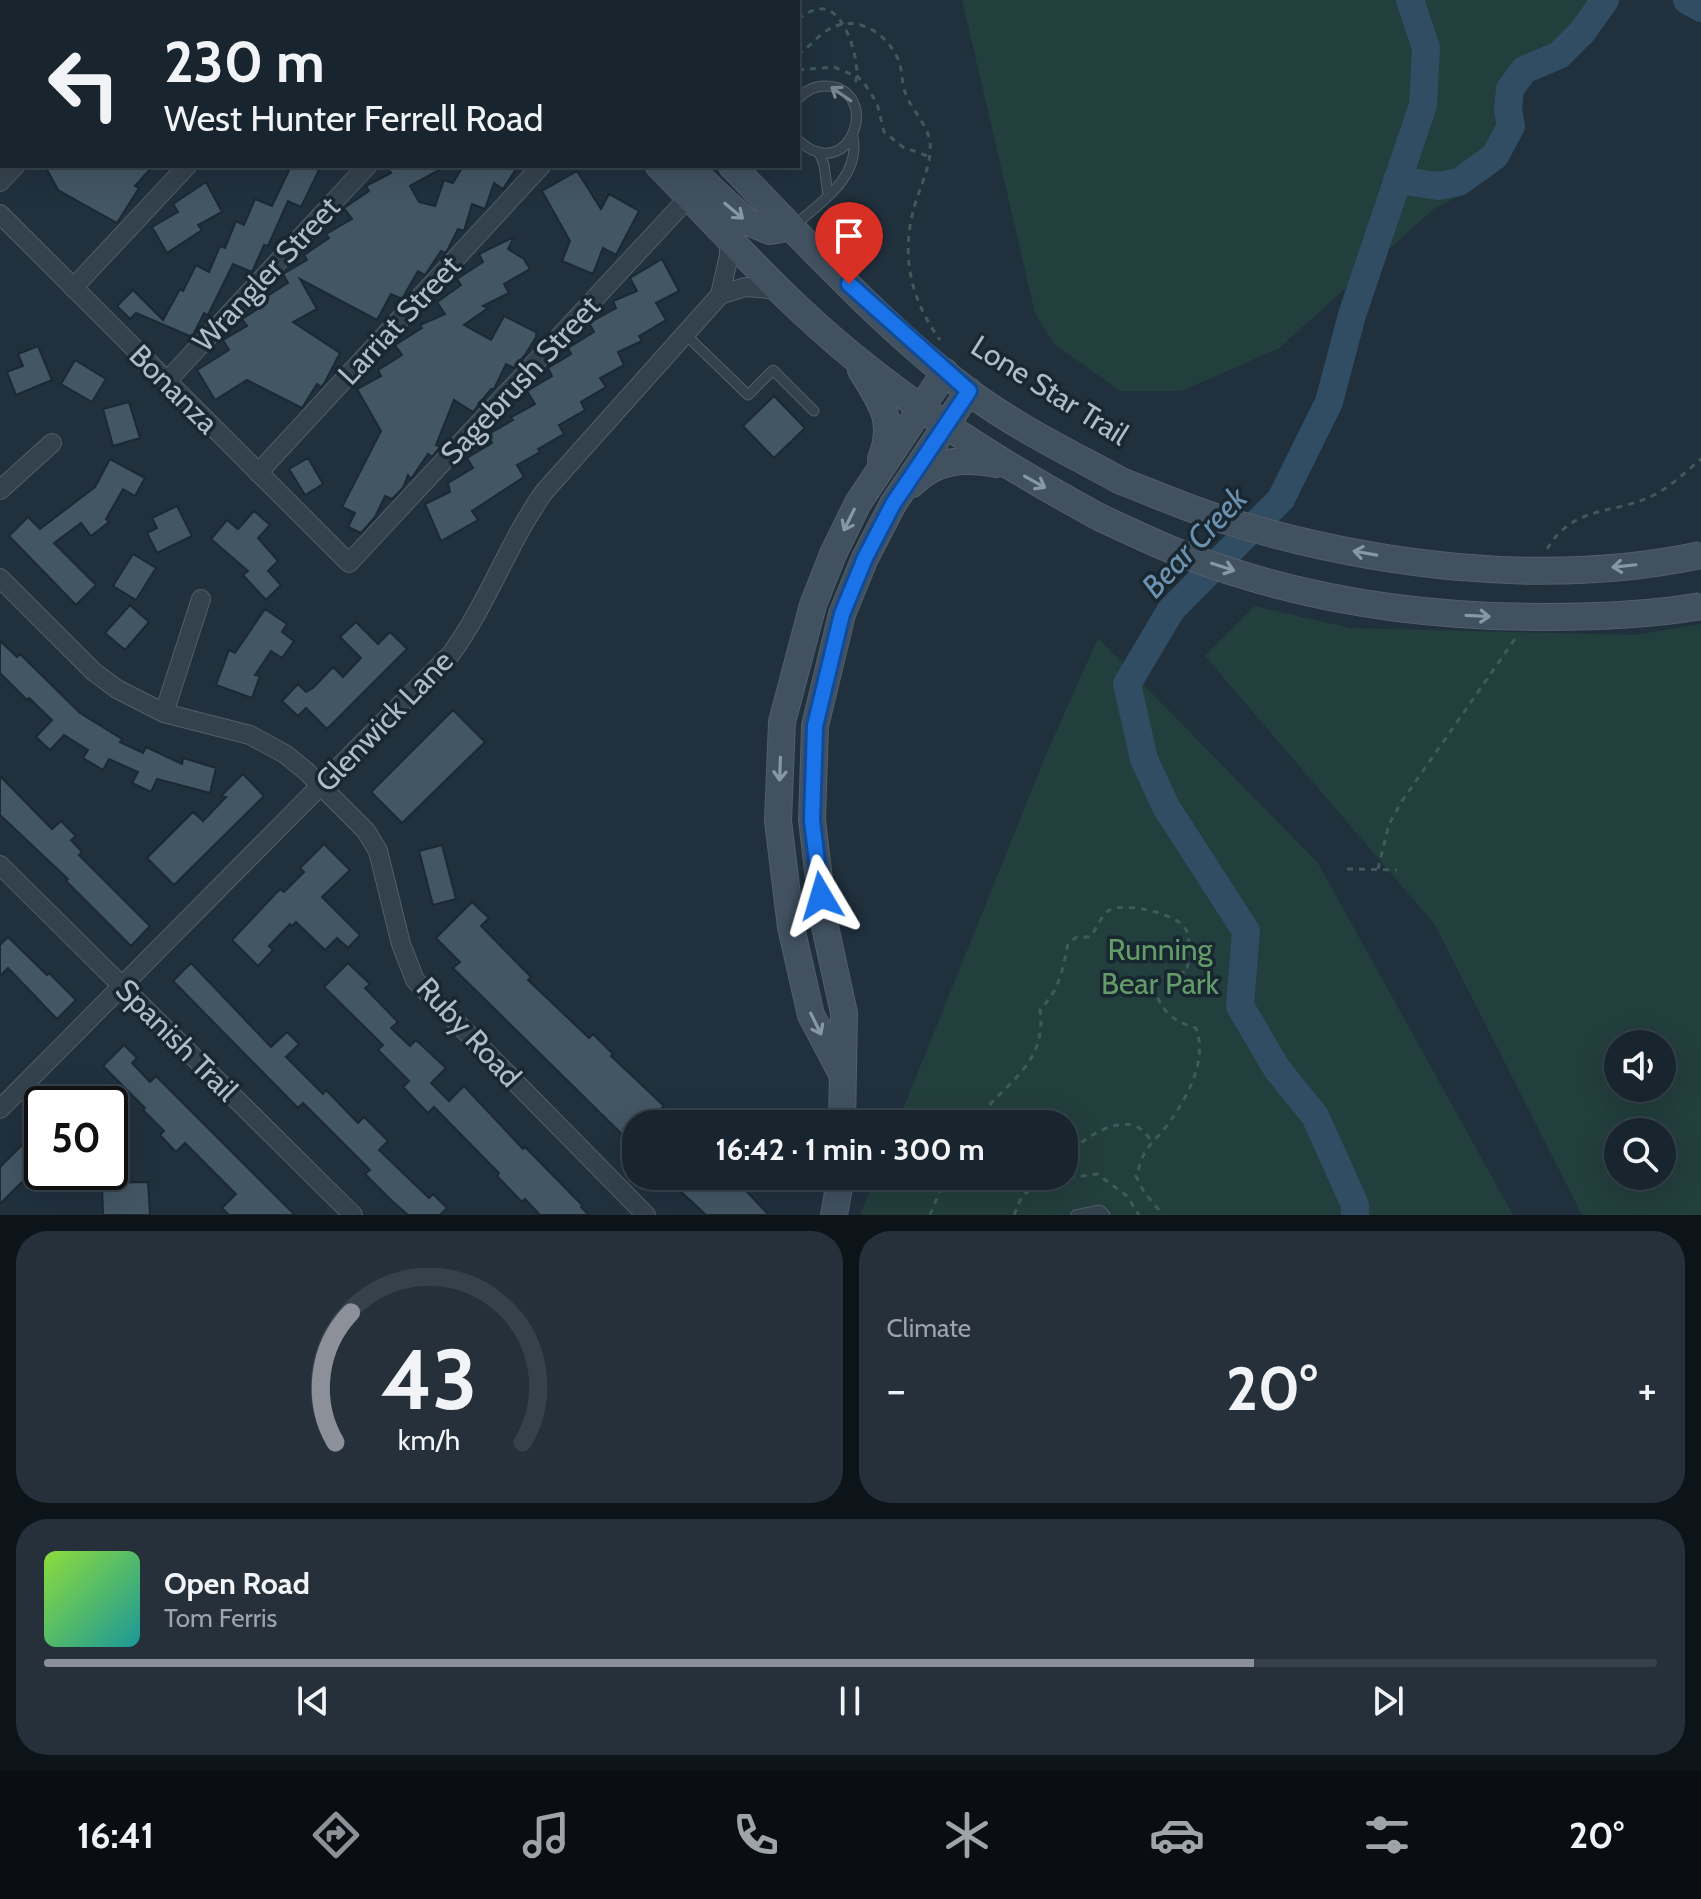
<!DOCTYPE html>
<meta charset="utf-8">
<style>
:root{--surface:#18242e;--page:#25303a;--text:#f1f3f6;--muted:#9fa4aa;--line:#36414a;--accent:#8c9099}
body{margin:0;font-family:Cabin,sans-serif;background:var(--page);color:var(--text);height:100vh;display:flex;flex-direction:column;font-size:30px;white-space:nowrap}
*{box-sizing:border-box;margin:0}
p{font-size:26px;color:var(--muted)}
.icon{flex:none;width:44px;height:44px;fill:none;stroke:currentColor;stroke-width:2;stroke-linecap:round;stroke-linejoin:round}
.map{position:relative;height:1215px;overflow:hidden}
.drawer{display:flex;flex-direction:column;gap:16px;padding:16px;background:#0d1419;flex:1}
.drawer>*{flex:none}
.hud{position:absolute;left:0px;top:0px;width:800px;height:168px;box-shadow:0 8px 32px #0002,0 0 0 2px var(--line);background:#18242e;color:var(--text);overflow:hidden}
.fabs{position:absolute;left:1604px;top:1030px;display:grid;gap:16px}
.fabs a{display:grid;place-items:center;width:72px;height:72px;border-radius:50%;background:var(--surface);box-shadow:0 8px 32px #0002,0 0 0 2px var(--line);font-size:40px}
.speed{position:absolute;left:24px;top:1086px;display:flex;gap:16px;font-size:40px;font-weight:700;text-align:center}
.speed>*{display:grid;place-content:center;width:104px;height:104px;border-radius:50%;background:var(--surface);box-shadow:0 8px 32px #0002,0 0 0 2px var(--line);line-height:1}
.speed .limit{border:4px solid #111;border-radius:12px;background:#fff;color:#111}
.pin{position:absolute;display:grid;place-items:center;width:68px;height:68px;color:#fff;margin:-82px -34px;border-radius:50% 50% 50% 0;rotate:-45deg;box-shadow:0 0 8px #0007}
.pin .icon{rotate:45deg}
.me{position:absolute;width:88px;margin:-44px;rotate:353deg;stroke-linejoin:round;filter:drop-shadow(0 0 6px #0008)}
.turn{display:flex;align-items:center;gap:28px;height:168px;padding:0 32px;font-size:36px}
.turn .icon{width:104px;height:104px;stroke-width:2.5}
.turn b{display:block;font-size:56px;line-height:68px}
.big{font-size:60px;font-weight:700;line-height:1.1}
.drawer .card{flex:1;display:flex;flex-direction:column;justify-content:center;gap:12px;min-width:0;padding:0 28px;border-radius:32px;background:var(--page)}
.drawer .dial{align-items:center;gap:0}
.dial svg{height:208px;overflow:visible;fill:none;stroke:var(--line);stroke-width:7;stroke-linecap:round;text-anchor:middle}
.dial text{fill:var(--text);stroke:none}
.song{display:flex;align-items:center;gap:24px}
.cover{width:96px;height:96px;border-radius:12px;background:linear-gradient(135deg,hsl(90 70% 55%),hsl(180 70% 35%))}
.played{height:8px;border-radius:4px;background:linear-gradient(90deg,var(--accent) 75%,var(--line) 75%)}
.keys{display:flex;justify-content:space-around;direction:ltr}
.heat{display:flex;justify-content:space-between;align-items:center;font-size:44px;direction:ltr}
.drawer .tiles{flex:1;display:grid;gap:16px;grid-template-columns:1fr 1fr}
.card:last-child{grid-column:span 2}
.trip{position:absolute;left:622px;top:1110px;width:456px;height:80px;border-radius:32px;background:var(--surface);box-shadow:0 8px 32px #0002,0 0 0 2px var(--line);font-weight:700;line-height:80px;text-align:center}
.menu{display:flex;height:128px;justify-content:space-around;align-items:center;background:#0a0e12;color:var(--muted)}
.menu .icon{width:56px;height:56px}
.menu .on{color:var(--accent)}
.menu b{font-size:36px;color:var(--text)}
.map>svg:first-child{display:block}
.green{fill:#223e3d;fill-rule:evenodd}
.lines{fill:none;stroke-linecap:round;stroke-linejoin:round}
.river{stroke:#304d64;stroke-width:28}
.building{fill:#435664;stroke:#1b2934;stroke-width:2}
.service-casing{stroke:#525f6b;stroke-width:11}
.minor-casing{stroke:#525f6b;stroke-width:20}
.secondary-casing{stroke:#525f6b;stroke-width:28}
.path{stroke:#3f5a59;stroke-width:3;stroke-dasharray:6 6;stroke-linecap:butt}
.service{stroke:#34424d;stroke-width:9}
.minor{stroke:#34424d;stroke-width:18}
.secondary{stroke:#415160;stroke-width:26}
.secondary-bridge-casing{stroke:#525f6b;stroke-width:28;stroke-linecap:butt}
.secondary-bridge{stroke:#415160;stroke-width:26}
.oneway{stroke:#788591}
.oneway2{stroke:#8897a4}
.route-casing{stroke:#114b97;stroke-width:20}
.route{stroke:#1a73e8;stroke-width:14}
.labels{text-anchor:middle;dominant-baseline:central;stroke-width:7;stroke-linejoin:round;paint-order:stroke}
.street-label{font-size:30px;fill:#afbcc9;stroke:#192731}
.park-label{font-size:30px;fill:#639c68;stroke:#192731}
.water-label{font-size:32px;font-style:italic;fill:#6c92b0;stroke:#192731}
</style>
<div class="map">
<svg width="1701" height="1215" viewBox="0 0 1701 1215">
<rect width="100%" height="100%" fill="#20303d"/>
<path class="green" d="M962,0H1616L1561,63L1529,73L1516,89L1512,106L1521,129C1500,160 1472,194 1436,207L1278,349L1181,391H1120L1053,343L1035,313Z
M1255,606L1350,628L1635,635L1701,624V1215H1582L1435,925L1205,656ZM1618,1044H1662V1088H1618ZM1618,1132H1662V1176H1618Z
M1098,638L1318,863L1513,1215H860L876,1176H1064V1124H897L1047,752Z"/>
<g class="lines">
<path class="river" d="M1687,0L1701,8
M1397,180L1438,186L1459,182L1495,156L1511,126L1508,110L1510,89L1524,70L1559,55L1583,31L1605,0
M1355,1215V1205L1315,1116L1277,1069L1240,1006L1246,931L1166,807L1144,759L1127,684L1171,610L1281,499L1329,402L1352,315L1423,105L1426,48L1410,0"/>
</g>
<path class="building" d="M45,166H153L135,186L139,188L117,223L58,190Z
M291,166H321L301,207L288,201L268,246L264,245L252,272L233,264L208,315L204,313L192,337L136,313L130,319L117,306L133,290L163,320L180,289L183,291L196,265L209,272L220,246L225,248L236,221L244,225L255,199L272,206Z
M396,166H446L410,186L419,202L435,206L444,180L453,183L463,166H518L503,189L494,183L485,209L472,204L464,231L458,229L448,249L445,253L441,251L425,275L418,271L402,299L391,294L377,320L300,279L317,309L293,322L340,353L325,382L321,387L317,384L302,408L247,380L215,400L197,370L229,350L223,340L247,326L242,319L267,303L264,298L288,283L283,274L307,260L304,255L329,238L326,234L352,219L344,208L369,191L366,186L391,173L389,170Z
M577,171L601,209L609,194L639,211L616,255L603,248L593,274L562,261L570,241L542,191Z
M206,182L222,212L198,225L202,230L167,253L152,227L178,212L173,204Z
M514,237L508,249L524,259L530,269L504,284L509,293L483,306L488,308L464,325L491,340L504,316L536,332V337L525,355L514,368L506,364L494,389H491L473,412L454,400L436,445L440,447L432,457L428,454L411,479L408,475L403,488L392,499L385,496L375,517L361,533L348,527L355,513L342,507L381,431L357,389L381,376L378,370L402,355L395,345L422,328L420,325L445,314L437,302L461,285L457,279L483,262L479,254Z
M662,259L679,291L656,303L666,320L639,336L642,341L618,352L624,365L600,378L606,387L581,402L585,410L559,425L564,434L538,449L540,452L517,465L524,477L472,511L478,520L441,541L425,504L450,492L448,483L473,468L467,458L492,443L487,435L513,420L511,417L535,404L527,391L552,376L548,368L571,354L568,348L594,332L589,323L616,308L613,301L637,291L630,278Z
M38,346L52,380L16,395L7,372L23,366L18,354Z
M75,360L106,379L92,402L61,384Z
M774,396L805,428L774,458L743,426Z
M129,402L140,438L113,446L103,409Z
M308,458L323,484L305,495L289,469Z
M110,459L145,478L135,496L123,489L106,519L109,522L91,536L81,523L54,543L96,585L76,605L9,536L28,517L40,529L95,487Z
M177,506L192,536L157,553L147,533L157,528L152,518Z
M254,511L270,525L258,538L278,561L268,571L281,585L266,600L243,575L248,571L211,539L227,520L238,529Z
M133,554L156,568L136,600L113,586Z
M130,605L149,622L125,650L105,633Z
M265,609L287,624L282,632L294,641L282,658L271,651L255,675L260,676L252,698L216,685L229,650L235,653Z
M356,622L378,644L390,632L407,649L327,729L306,708L298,716L282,701L298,684L306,692L313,688L333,667L343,677L361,658L340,637Z
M0,641L17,657L20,654L80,713L122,739L120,742L143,753L146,747L182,764L183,758L216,768L210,793L157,779L151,792L132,783L138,772L109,759L103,770L83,758L88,750L64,735L50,750L36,737L52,720L29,698L27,700L0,673Z
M453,710L485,742L402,823L371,792Z
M243,774L264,796L174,885L147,858L193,812L203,821L226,797L221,796Z
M0,776L52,829L61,821L76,836L71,840L82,852L79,855L150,926L131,946L66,881L68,879L0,815Z
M324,844L350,870L322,897L360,935L348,948L337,938L325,950L296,922L292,926L290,924L269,946L273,950L258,966L232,940L280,889L284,892L304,872L300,868Z
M442,845L456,899L433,905L419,851Z
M472,902L489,918L481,926L531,977L528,980L589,1038L593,1034L613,1054L611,1056L664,1106L661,1109L676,1124H636V1148L453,968L460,962L436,938Z
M8,937L47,975L49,973L76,1000L57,1019L8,968L0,976V945Z
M191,963L271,1047L287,1032L299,1044L286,1057L323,1094L326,1090L358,1123L364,1117L388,1141L379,1150L429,1198L433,1194L447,1208L440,1215H408L392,1201L365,1174L370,1170L303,1103L298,1108L173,981Z
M348,963L370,984L365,988L398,1022L391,1028L410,1046L416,1040L446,1068L431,1083L449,1101L464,1086L523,1149L525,1147L582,1205L581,1207L589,1215H540L525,1199L522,1202L497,1176L499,1173L434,1107L428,1113L403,1087L409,1081L378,1050L383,1045L324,987Z
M124,1045L137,1058L132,1063L150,1082L156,1076L295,1215H229L222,1208L236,1194L185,1143L176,1152L160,1135L164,1131L143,1110L145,1108L103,1066Z
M42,1125V1162L0,1204V1167Z
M664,1176H732L769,1215H706Z
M148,1182L150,1215H103L102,1183Z"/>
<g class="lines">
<defs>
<path id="service" d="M798,99C805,91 814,86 825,86C884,87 851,189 798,140
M819,152L824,165L828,195
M795,225C821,202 861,177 853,137
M685,334L748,395L773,370L814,411
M1076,1215L1100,1210L1105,1215"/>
<path id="minor" d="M166,2L168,0
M340,2L342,0
M519,2L521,0
M0,182L15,166
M0,214L349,563L689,197
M73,288L187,166
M720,295L745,287L781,290
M166,382L367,166
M258,473L541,166
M0,490L52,443
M0,578L94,672L117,689L164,713L250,735L285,754L306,771L366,831L378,851L401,944L415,980L646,1215
M164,713L201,599
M0,865L353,1215
M0,1109L451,654C488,603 508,543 544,492L720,295L729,255V239"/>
<path id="secondary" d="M498,0L500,2
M566,0L568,2
M659,166C723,231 784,301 855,358C931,420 1013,470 1099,517
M687,166L746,221L770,231L792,227
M732,166C807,243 883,327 969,392C1016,427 1070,453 1121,481
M861,370C881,402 896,421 881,459
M912,484C936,459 965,458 997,464
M840,1070L811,1015L791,927L778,821L782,722L813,605L833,554L858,503L945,372
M842,1124L844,1013L824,922L812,820L815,726L842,614L865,558L893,504L969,391
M834,1215L841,1176"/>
</defs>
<use href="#service" class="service-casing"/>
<use href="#minor" class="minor-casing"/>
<use href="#secondary" class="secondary-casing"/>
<path class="path" d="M798,19C807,13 816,6 828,10C847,17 862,66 855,84
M798,55C808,48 816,38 826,31C853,13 884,30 897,57C903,68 901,81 905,92C911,110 927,123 930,142C932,163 922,182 916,201C900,252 909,297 940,340
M798,70L834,67L858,77L864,83L877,103L884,132L903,147L930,157
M1547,549C1575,503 1614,516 1656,494C1672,485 1687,471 1701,459
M1347,869L1397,870
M1378,869L1389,824L1402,801L1517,636
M975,1124C999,1084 1048,1069 1040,1009C1059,992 1063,968 1068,943L1077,937H1090C1097,929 1100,917 1108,911C1123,901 1175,913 1185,928C1192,939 1188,959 1187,972L1163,975L1154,987C1161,1011 1172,1021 1196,1028C1207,1058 1190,1092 1173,1117C1165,1130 1153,1140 1145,1152C1141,1159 1139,1169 1136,1176L1144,1192L1163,1215
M1064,1159C1077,1142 1117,1114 1139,1128C1145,1131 1149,1138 1153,1143
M1057,1176L1068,1178L1097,1174L1127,1196L1139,1215
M930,1215L946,1176
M1014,1215L1022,1196L1048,1176"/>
<use href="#service" class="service"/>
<use href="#minor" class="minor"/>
<use href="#secondary" class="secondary"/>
<defs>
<path id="secondary-bridge" d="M1121,481C1155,494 1189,509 1224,520C1373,566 1547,588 1701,555
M1099,517C1127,530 1154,543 1182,554C1297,599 1421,617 1544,617C1596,617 1650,615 1701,606"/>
</defs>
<use href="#secondary-bridge" class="secondary-bridge-casing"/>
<use href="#secondary-bridge" class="secondary-bridge"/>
</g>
<defs><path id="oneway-shaft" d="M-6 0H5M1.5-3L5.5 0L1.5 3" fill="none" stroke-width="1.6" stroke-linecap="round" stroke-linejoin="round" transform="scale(2)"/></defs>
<use class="oneway" href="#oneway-shaft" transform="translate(841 94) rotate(-145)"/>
<g class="oneway2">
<use href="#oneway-shaft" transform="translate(734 211) rotate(40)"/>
<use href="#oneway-shaft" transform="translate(1035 482) rotate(29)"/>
<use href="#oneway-shaft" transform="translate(849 520) rotate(116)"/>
<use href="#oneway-shaft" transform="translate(1365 553) rotate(-170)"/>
<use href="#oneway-shaft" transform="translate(1624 566) rotate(174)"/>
<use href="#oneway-shaft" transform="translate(1223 567) rotate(18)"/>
<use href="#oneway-shaft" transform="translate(1478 616) rotate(3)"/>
<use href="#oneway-shaft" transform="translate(780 769) rotate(92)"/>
<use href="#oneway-shaft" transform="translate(816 1024) rotate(64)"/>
</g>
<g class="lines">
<defs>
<path id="route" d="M821,896L812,820L815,726L842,614L865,558L893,504L969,391L849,284"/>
</defs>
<use href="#route" class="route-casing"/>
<use href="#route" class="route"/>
</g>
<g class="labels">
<g class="street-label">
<text transform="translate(266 274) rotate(-47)">Wrangler Street</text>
<text transform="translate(399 320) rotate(-47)">Larriat Street</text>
<text transform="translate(520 380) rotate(-47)">Sagebrush Street</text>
<text transform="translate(174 389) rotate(45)">Bonanza</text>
<text transform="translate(1050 390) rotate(32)">Lone Star Trail</text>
<text transform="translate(384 721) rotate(-46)">Glenwick Lane</text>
<text transform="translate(469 1032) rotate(47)">Ruby Road</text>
<text transform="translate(177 1040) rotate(45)">Spanish Trail</text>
</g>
<g class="park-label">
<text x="1160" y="949">Running<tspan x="1160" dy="34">Bear Park</tspan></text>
</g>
<g class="water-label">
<text transform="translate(1194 542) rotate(-47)">Bear Creek</text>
</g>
</g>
</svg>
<div class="fabs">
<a><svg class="icon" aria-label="sound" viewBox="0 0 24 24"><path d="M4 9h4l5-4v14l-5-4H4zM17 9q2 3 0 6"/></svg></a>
<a><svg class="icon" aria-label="search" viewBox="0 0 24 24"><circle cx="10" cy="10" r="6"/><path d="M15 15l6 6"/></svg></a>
</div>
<div class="speed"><div class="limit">50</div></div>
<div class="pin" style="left:849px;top:284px;background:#d93025"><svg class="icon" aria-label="arrive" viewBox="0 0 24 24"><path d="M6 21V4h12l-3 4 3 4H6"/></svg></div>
<svg class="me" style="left:821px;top:896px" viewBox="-20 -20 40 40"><path d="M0-17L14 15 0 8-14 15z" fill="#1a73e8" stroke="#fff" stroke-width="4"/></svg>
<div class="trip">16:42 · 1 min · 300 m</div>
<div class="hud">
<div class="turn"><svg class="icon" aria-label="left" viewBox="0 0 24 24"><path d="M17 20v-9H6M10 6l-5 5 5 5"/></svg><div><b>230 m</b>West Hunter Ferrell Road</div></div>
</div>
</div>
<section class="drawer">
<div class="tiles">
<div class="card dial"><svg viewBox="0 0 100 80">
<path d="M14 69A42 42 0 1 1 86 69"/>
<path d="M14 69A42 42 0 0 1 20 19" stroke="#8c9099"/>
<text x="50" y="56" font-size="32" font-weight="700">43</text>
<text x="50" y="72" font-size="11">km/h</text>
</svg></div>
<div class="card"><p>Climate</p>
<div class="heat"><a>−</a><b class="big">20°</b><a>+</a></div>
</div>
<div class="card">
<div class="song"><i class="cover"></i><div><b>Open Road</b><p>Tom Ferris</p></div></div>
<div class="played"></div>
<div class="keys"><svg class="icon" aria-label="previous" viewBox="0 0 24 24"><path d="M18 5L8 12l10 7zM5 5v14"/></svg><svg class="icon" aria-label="pause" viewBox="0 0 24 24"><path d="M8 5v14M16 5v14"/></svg><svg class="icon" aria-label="next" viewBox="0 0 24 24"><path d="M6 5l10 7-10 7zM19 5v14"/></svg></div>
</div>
</div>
</section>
<nav class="menu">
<b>16:41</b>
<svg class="icon on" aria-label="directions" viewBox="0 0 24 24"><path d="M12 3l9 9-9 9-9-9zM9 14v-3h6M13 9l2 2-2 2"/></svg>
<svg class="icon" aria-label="music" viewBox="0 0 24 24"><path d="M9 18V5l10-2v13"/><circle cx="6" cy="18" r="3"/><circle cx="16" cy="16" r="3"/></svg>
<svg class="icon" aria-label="phone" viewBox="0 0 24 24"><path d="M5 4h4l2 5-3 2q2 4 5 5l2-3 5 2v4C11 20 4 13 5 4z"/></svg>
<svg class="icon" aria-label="climate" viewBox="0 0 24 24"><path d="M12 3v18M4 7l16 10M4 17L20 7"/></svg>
<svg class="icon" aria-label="car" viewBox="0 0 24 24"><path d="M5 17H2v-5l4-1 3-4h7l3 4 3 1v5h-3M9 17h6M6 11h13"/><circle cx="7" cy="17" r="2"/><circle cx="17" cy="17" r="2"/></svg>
<svg class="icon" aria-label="filters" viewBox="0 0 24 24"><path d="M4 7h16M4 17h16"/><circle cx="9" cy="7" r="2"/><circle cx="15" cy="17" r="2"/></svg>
<b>20°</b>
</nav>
